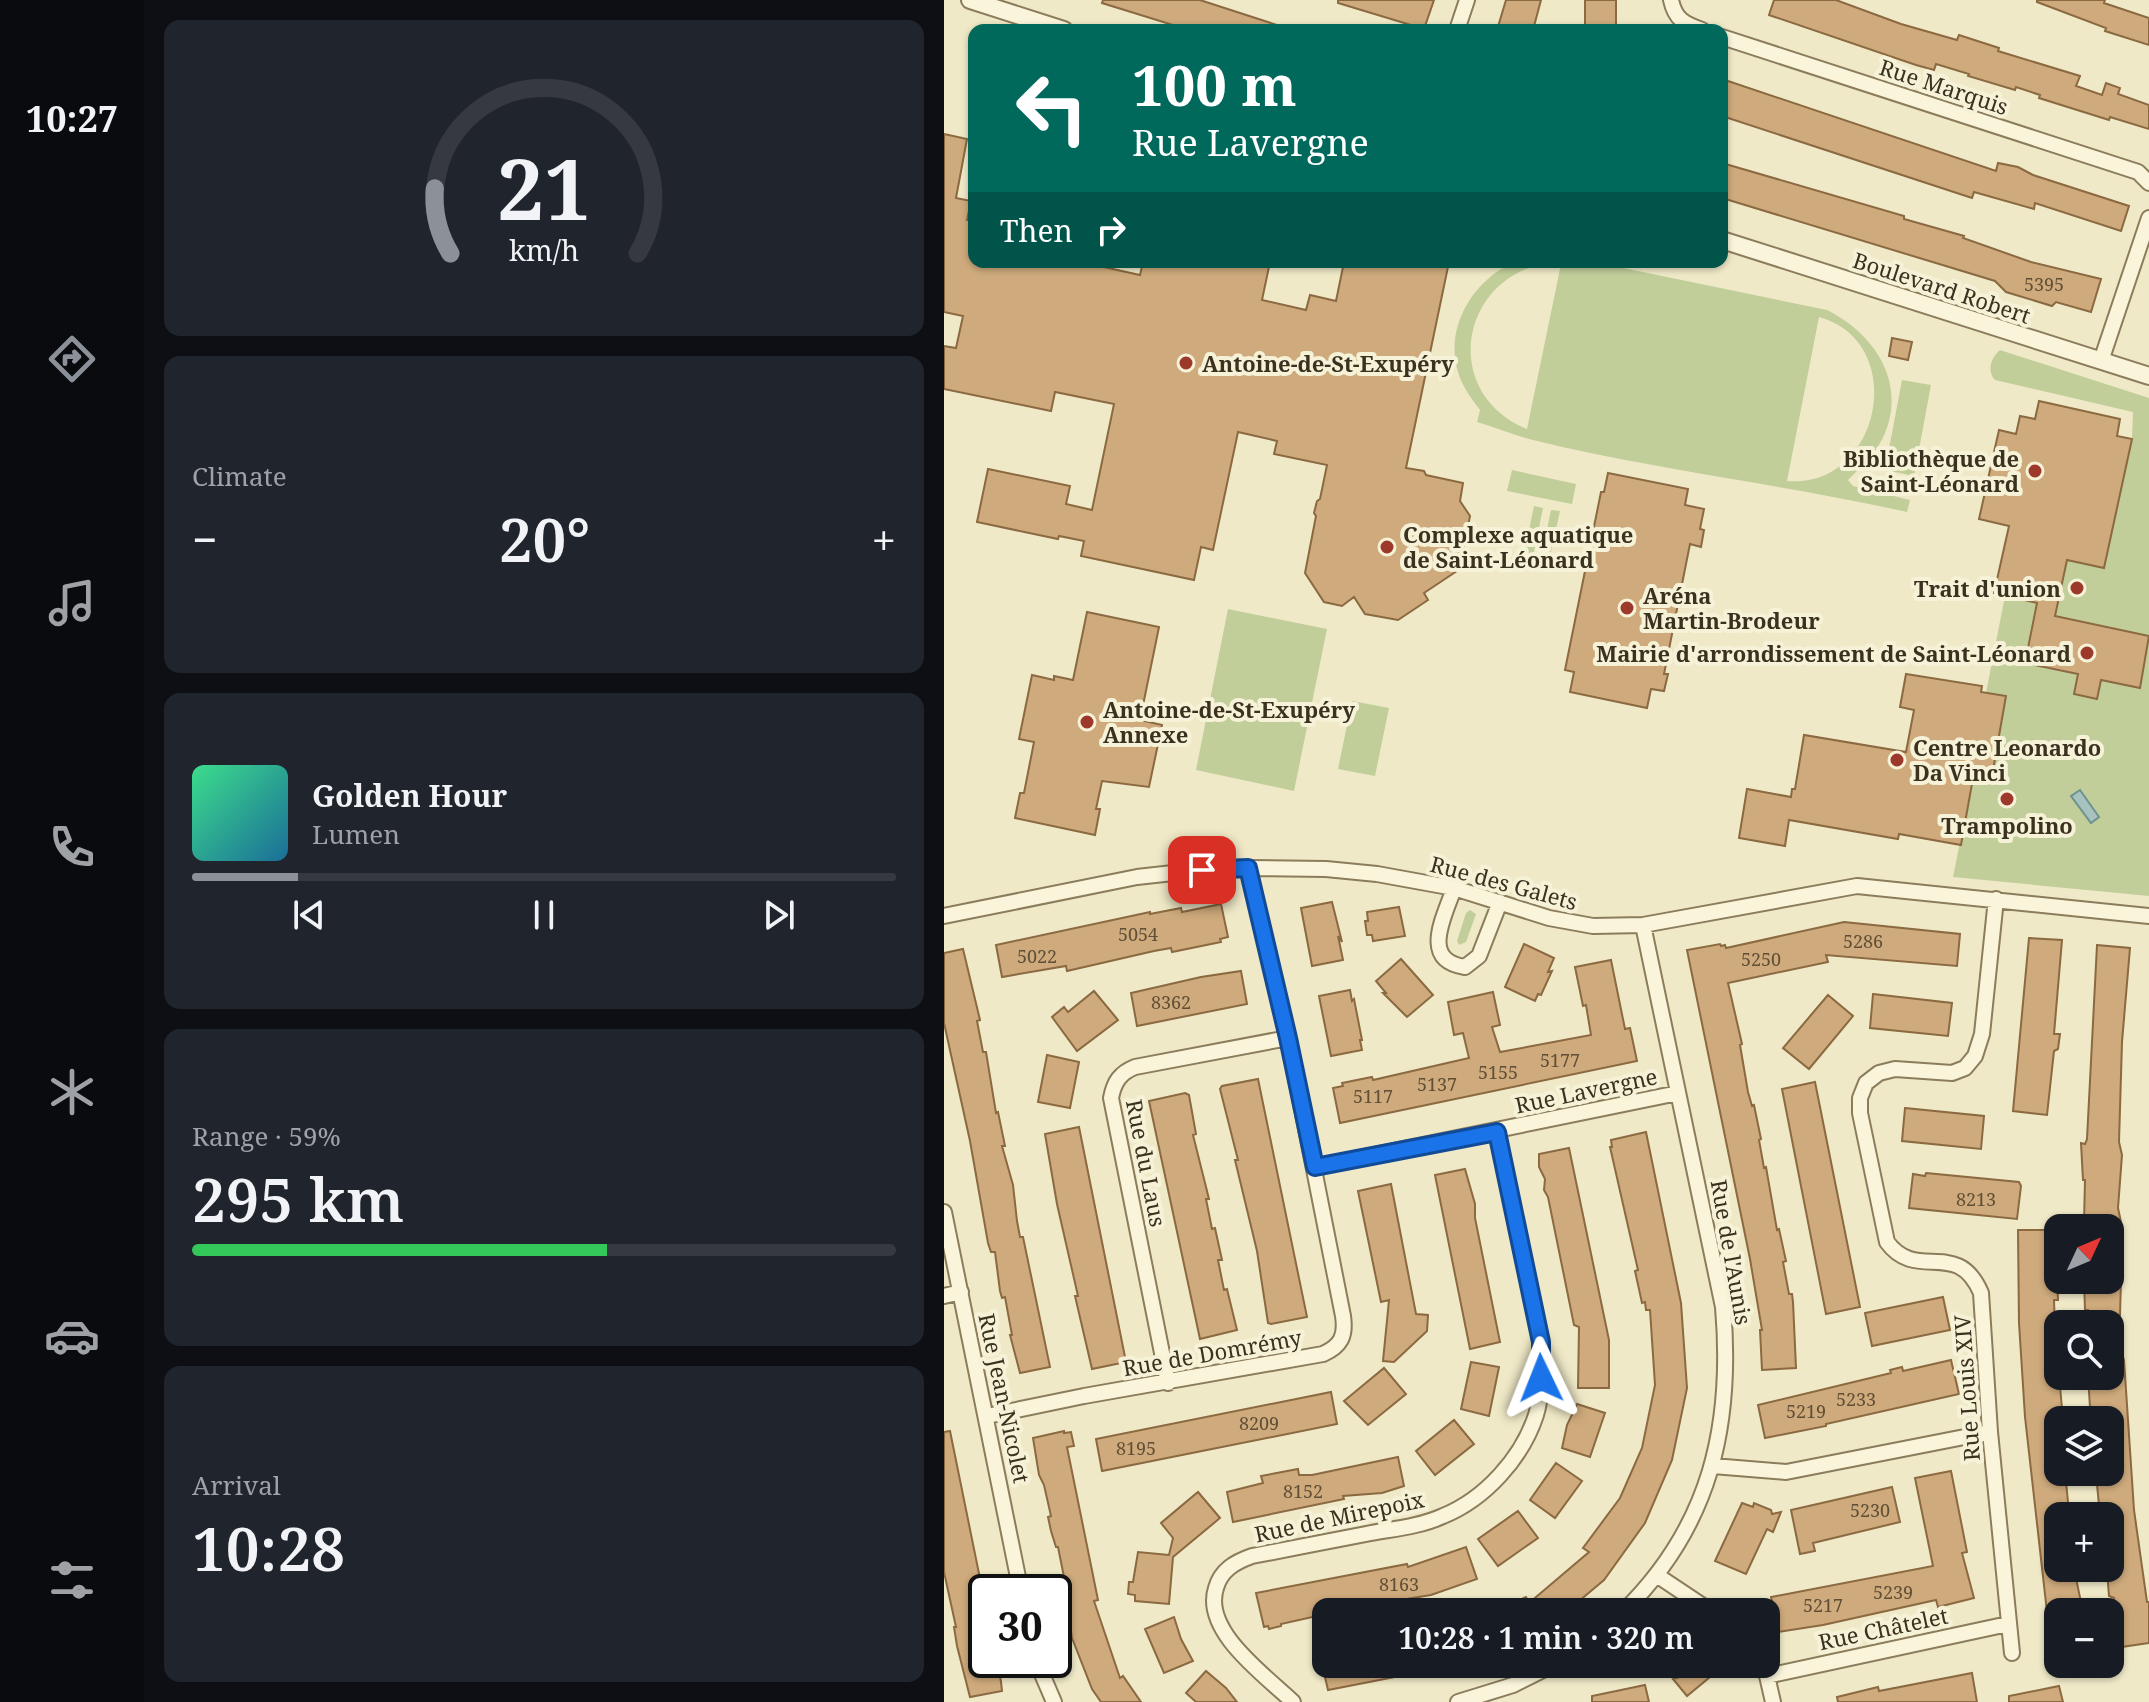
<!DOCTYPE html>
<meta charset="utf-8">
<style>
:root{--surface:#171b24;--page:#20242c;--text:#f1f3f6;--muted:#9ea1a6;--line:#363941;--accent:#8c9099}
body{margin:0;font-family:"Noto Serif",serif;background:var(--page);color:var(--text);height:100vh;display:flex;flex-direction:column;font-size:30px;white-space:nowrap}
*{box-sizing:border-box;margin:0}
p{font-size:26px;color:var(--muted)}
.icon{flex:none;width:44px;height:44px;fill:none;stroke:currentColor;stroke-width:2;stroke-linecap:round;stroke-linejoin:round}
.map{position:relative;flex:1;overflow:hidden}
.sheet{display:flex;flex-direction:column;gap:20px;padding:20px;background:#0d0f14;width:800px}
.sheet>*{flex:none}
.hud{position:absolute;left:24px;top:24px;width:760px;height:244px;border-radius:16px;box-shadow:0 2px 6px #0004;background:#00695c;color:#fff;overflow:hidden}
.needle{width:52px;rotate:46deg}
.controls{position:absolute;left:1100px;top:1214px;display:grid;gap:16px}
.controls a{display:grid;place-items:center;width:80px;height:80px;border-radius:16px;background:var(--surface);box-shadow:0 2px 6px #0004;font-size:40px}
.speed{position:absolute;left:24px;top:1574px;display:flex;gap:16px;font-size:40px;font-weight:700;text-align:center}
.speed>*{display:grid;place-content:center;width:104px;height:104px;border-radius:50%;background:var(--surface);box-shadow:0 2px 6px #0004;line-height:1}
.speed .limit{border:4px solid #111;border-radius:12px;background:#fff;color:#111}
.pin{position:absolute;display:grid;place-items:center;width:68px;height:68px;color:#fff;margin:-34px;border-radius:16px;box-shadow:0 4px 12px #0006}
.me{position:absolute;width:88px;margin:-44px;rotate:358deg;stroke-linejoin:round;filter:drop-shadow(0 0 6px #0008)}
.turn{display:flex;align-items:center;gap:28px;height:168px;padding:0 32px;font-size:36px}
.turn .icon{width:104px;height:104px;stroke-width:2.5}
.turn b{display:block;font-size:56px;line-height:68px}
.then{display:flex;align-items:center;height:76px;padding:0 32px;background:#0003;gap:16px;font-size:30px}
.big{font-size:60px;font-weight:600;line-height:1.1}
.sheet .tile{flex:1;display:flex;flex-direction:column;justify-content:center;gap:12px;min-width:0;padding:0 28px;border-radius:16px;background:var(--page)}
.sheet .dial{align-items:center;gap:0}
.dial svg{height:208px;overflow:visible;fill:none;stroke:var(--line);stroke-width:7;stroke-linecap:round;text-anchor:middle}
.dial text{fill:var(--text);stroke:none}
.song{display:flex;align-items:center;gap:24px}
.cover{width:96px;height:96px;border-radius:12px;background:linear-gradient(135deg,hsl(150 70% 55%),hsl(200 70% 35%))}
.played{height:8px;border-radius:4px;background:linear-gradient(90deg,var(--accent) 15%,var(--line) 15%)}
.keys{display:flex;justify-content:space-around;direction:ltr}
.heat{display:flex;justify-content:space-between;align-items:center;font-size:44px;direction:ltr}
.charge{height:12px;border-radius:6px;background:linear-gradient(90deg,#34c759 59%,var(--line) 0)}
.trip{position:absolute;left:368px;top:1598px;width:468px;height:80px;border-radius:16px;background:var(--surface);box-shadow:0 2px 6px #0004;font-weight:600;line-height:80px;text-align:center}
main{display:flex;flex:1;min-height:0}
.dock{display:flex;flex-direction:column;width:144px;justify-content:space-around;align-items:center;background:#090b0e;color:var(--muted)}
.dock .icon{width:56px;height:56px}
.dock .active{color:var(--accent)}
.dock b{font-size:36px;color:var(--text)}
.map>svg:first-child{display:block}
.green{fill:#c1ce9a;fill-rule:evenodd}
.water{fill:#a8c3bf;stroke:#6e928e;stroke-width:2}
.building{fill:#ceaa7c;stroke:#8b6941;stroke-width:2}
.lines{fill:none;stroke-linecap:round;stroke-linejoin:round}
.minor-casing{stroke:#8b7c5c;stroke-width:18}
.tertiary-casing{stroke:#8b7c5c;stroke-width:20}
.minor{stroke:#faf5da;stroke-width:14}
.tertiary{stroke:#faf5da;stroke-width:16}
.route-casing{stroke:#114b97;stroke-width:20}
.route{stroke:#1a73e8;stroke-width:14}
.poi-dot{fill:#9c392a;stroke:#f6f2d7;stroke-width:3}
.labels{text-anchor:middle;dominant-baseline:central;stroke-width:8;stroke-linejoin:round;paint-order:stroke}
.number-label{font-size:18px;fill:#604f36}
.street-label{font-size:22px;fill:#3b311f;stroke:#f6f2d7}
.poi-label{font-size:22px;font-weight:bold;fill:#3b311f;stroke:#f6f2d7;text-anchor:start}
</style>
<main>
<nav class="dock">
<b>10:27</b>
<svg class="icon active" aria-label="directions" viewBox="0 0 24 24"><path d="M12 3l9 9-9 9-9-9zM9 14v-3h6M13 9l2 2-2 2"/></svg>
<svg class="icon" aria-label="music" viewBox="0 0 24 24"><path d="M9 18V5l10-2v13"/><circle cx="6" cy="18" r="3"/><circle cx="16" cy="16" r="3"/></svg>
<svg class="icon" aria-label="phone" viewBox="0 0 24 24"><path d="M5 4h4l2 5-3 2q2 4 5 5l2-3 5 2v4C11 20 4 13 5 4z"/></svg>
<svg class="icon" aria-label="climate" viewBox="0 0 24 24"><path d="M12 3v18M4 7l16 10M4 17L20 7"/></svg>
<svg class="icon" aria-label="car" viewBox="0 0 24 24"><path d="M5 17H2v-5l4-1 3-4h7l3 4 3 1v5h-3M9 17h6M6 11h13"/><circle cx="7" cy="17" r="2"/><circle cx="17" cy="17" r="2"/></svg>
<svg class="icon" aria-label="filters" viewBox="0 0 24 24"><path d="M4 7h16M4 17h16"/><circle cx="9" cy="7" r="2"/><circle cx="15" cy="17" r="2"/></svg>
</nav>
<section class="sheet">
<div class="tile dial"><svg viewBox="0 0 100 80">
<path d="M14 69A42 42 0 1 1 86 69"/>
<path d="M14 69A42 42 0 0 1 8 44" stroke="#8c9099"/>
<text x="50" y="56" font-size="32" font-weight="700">21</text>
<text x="50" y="72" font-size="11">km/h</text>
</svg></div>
<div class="tile"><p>Climate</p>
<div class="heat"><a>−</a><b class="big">20°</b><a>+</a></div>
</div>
<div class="tile">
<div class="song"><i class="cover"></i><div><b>Golden Hour</b><p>Lumen</p></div></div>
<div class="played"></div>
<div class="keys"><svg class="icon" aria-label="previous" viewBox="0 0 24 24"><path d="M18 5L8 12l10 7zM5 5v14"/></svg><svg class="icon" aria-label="pause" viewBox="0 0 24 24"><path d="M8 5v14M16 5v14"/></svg><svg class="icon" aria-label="next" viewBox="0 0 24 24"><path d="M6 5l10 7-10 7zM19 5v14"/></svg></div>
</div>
<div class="tile"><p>Range · 59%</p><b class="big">295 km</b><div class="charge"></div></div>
<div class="tile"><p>Arrival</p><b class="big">10:28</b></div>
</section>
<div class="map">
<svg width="1205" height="1702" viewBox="0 0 1205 1702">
<rect width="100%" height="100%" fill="#efe9c7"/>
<path class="green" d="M570,262H650L883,310C939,338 969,397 930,453C923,463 912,471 904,480L909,486L966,500L963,512C838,484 710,470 585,439C567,434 550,427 533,422L536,410C527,398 518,386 514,372C500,326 530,280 570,262ZM603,263L617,264L583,429C497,394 514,279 603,263ZM875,317C966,342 937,489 843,481Z
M1056,350L1205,398V896L1009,877L1031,767L1049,769L1062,697L1042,693L1061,596L1112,607L1123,560L1188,439L1189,412L1051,380C1042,370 1048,357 1056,350Z
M958,380L987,385L970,476L941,470Z
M568,470L632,484L628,504L563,491Z
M590,506L599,508L587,566L578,564Z
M607,510L616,511L603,570L595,568Z
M284,609L383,629L350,791L252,770Z
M408,701L445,708L431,776L394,769Z
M526,910L532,914L522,942L515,945L513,941L522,913Z"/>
<path class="water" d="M1136,790L1155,817L1147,823L1127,796Z"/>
<path class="building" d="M159,0H256L339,27V30H245L158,3Z
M394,0H490L480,29L394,3Z
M562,0H597L589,30H553Z
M641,0H672V30H641Z
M830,0H892L957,24L1013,40L1015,35L1055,48L1054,51L1136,76L1132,86L1158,95L1162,83L1176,88L1174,94L1205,105V129L1166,117L1165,120L1095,98L1096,95L1072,87L1071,90L1024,76L1025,74L992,64L990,70L972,65L825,15Z
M1093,0H1161L1160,3L1205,18V45L1161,31L1162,28L1093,2Z
M778,79L1052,171L1054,163L1074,167L1089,175L1185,206L1177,231L1091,203L1090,209L1030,192L1028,198L1025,197L778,116Z
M0,134L23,139L12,198L27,201L23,220L30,221V262H137L196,275L199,262H326L318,300L362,310L366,295L392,301L400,262H505L462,468L480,471L482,475L519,483L516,501L526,516L516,569L480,593L484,600L454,620L421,614L410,597L398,606L380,602L361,573L372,516L370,513L373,501L376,499L383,465L330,454L333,441L294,432L269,550L257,547L250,580L137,556L140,541L115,536L114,539L33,522L44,469L126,486L122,504L148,510L170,404L111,392L107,411L0,389V346L12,348L19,316L0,312Z
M778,163L960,216V219L1020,236L1019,238L1087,262L1157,279L1147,312L1112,302L1108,306L1062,292L1051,281L778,198Z
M948,338L968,342L964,360L945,356Z
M1095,401L1176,419L1173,436L1188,439L1160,568L1123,560L1111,616L1205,636L1196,688L1157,680L1153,699L1130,694L1134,674L1081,663L1093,603L1050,593L1065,526L1035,519L1055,430L1072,434L1076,416L1091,419Z
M664,473L744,489L741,505L760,509L756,529L760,530L757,547L746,544L720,674H724L720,691L707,689L703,708L626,692L630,672L621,670L657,492H660Z
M143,612L215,627L196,720L218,725L205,787L158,781L152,809H156L151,835L71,818L76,793H80L90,742L75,739L88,675L110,680V676L129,680Z
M962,674L1038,686L1037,692L1062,696L1049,770L1031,767L1017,845L955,834L954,839L845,820L841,846L795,838L803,789L847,797L848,789H851L860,735L962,752L970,710L956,707Z
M388,902L398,942L394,936L399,960L368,966L357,908Z
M277,904L284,937L276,939L277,942L228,952L227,948L210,951L123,971L122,966L58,977L52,945L206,912V914L237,908L238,912Z
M455,907L461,936L429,941L428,935H423L421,921H424L423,912Z
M900,922L1016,934L1013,966L882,955L884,962L784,983L798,1044L796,1045L804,1092L808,1106L810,1105L817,1139L815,1140L820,1168L822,1167L833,1230L835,1229L842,1261L839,1262L845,1294H848L849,1302L852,1368L818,1370L816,1330H818L806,1259L743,950L776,944L777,946L781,945L782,948Z
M1085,938L1118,940L1110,1034H1116L1114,1049L1110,1051L1103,1115L1069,1111Z
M580,944L610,958L604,972L608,971L597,995L594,994L591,1001L561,987Z
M1153,945L1186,948L1178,1042L1175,1142L1178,1155L1174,1208L1177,1222H1140L1141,1180H1139L1137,1143L1141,1144L1143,1139Z
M19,949L36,1020L33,1021L39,1052H42L52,1113L54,1112L61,1146H58L69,1185L73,1221L76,1237H79L106,1367L76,1373L66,1335H68L61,1297L58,1298L56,1291L51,1252H47L44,1243L26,1141L0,1023V953Z
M457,959L489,995L463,1017L439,993H442L432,981Z
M667,960L681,1029L686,1028L693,1061L396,1123L389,1088L399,1086L398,1083L428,1077L429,1080L525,1058L519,1033L510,1035L504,1002L549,992L556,1025L548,1027L556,1052L647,1035L642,1005L639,1006L631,967Z
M297,971L303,1004L193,1026L187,993L257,977Z
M406,990L408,1001L410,999L418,1040H416L418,1050L387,1056L375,996Z
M150,991L174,1020L133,1051L108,1017L120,1007L124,1012Z
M929,994L1008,1003L1004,1036L926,1028Z
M884,995L909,1016L865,1069L839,1048Z
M103,1055L135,1062L126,1108L94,1102Z
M314,1079L363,1317L327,1324L324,1323L313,1251L291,1160H294L276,1089L278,1086Z
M871,1082L916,1307L882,1314L838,1089Z
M241,1093L245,1095L252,1134L249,1135L265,1199H262L268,1229L271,1228L278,1260H274L280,1290L283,1289L293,1330L256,1339L205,1101Z
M961,1108L1040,1116L1037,1149L958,1141Z
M135,1127L182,1362L148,1369L131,1296H134L113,1204L101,1134Z
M702,1132L737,1303L743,1388L728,1460L701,1523L660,1580L622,1612H553L582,1597L585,1603L645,1552L639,1548L676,1498L698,1448L711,1385L706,1310H702L701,1302L698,1303L691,1271L694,1270L666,1147H668L667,1140Z
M625,1148L665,1340V1388H634L635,1327L630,1325L604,1197L600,1190L601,1179L595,1167V1154Z
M521,1169L531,1204V1218L556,1342L526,1349L491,1175Z
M982,1173L1075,1182L1077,1186L1073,1219L965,1208L969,1174L981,1176Z
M447,1184L472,1314L484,1315L483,1331L450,1362L439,1361L445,1300L437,1302L414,1191Z
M1074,1230H1108L1109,1236H1112L1114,1300H1110L1111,1330L1119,1420H1114V1472H1121L1125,1512V1516H1114V1580L1132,1578L1139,1612H1103L1081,1417L1075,1323Z
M1140,1280H1177L1176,1315L1144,1316V1310H1141Z
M999,1297L1006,1330L928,1346L921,1313Z
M1169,1324L1180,1360L1190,1510L1203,1602H1205V1643L1177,1647L1170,1598L1165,1596L1163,1571V1568H1166V1510L1158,1511V1505H1155L1152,1474L1166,1472V1412L1150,1413L1149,1407H1146L1144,1376H1166V1325Z
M1007,1360L1015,1394L882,1424V1426L821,1438L814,1405L947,1373L946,1370L958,1367L959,1371Z
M527,1362L555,1367L545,1416L517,1409Z
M440,1368L462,1394L424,1425L400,1401Z
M387,1392L393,1424L158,1471L152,1439Z
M633,1404L661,1413L646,1457L618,1448L623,1425Z
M510,1420L530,1444L491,1475L472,1451Z
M6,1431L42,1608V1660H53L57,1682L58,1691L26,1697L13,1646L10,1627H12L0,1572V1432Z
M120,1431V1433L127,1432L130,1446L123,1447L154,1600L150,1601L176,1678L179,1676L197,1702H157L148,1689L128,1638L121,1592L119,1593L116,1578L120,1577L114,1547H112L107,1531L104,1517L107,1516L100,1485L95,1475L89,1438Z
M454,1457L460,1486L438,1493L399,1496L400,1499L289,1522L283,1492L319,1483L317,1476L354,1469L355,1475H368Z
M612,1463L638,1481L611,1518L586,1500Z
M1007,1471L1023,1552L1018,1553L1030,1598L994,1607L992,1600L879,1625L834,1632L827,1597L989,1566L971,1478Z
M948,1487L956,1522L869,1543L871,1551L856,1554L847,1510Z
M254,1492L276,1518L229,1557L225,1604L191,1601V1595L184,1594L185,1582H189L194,1552L225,1555L229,1538L217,1523Z
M798,1503L809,1507L810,1503L827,1510L828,1514L837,1512L829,1532L823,1529L802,1574L771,1561Z
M574,1511L594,1538L554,1566L534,1539Z
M522,1547L533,1579L487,1595L382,1612V1614L337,1624V1626L325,1629L324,1626L320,1627L312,1593L463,1564L464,1567Z
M230,1617L237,1639L249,1661L220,1673L201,1629Z
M378,1664H487V1670L384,1690Z
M737,1664H766L772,1672L743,1696L729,1679L733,1678L728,1672Z
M262,1671L282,1688L293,1702H252L242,1693Z
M1028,1673L1033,1702H894L893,1697L934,1687L935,1691Z
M701,1685L705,1702H648V1696Z
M1115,1686L1119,1702H1065V1696Z"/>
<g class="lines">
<defs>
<path id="minor" d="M727,0C731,19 740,24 758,30
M513,30L523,0
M778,37L1194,172L1205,183
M1157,361L1205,218
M510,888C501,916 475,960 521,967L535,956L556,902
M1052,899L1038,1034L1031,1056L1021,1068L1008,1073L951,1069L935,1073L922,1083L916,1098V1113L943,1242C973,1283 1013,1237 1037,1293L1046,1432L1068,1653
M0,916L193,877L274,868H304L382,869L433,874L510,888L605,918L649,926L699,925L913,886L1205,916
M371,1167L734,1093
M0,1212L77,1592
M0,1296L17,1292
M224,1383L167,1098C170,1082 176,1073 191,1067L344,1038
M43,1416L140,1396L379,1354C397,1346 402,1336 399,1316L344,1038L304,868
M769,1466L842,1472L1046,1432
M714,1576L768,1612
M679,1612C767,1526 789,1425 779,1307L699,925
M92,1660L110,1702
M816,1664L823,1676L829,1702
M823,1676L1064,1624
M349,1702C321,1675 258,1631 272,1588C277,1570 291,1562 308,1556C346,1549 384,1541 422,1534C447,1529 475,1527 499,1516C541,1499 578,1458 592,1415C599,1392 597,1366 597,1342L553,1132
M514,1702L569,1685L611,1664"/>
<path id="tertiary" d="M26,0L120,30
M778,240L1205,376"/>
</defs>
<use href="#minor" class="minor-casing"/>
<use href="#tertiary" class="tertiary-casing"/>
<use href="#minor" class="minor"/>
<use href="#tertiary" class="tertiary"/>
</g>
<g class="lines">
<defs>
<path id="route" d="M258,870L304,868L344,1038L371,1167L553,1132L597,1342V1378"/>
</defs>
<use href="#route" class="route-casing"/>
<use href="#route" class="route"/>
</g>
<g class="poi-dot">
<circle cx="242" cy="363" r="8"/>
<circle cx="1091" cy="471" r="8"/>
<circle cx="443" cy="547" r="8"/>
<circle cx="1133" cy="588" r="8"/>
<circle cx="683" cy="608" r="8"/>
<circle cx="1143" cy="653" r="8"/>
<circle cx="143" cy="722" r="8"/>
<circle cx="953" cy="760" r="8"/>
<circle cx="1063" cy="799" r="8"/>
</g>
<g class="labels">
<g class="number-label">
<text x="1100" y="284">5395</text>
<text x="194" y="934">5054</text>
<text x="919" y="941">5286</text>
<text x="93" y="956">5022</text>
<text x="817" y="959">5250</text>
<text x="227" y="1002">8362</text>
<text x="616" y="1060">5177</text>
<text x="554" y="1072">5155</text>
<text x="493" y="1084">5137</text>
<text x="429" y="1096">5117</text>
<text x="1032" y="1199">8213</text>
<text x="912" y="1399">5233</text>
<text x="862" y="1411">5219</text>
<text x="315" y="1423">8209</text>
<text x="192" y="1448">8195</text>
<text x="359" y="1491">8152</text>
<text x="926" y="1510">5230</text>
<text x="455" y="1584">8163</text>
<text x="949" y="1592">5239</text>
<text x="879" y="1605">5217</text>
</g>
<g class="street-label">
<text transform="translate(1000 86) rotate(18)">Rue Marquis</text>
<text transform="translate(998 287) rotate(18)">Boulevard Robert</text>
<text transform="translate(560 882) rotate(15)">Rue des Galets</text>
<text transform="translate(642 1090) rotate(-12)">Rue Lavergne</text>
<text transform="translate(203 1163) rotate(79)">Rue du Laus</text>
<text transform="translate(788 1252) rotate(80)">Rue de l'Aunis</text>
<text transform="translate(268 1352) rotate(-10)">Rue de Domrémy</text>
<text transform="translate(1022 1388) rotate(-94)">Rue Louis XIV</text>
<text transform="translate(61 1398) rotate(78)">Rue Jean-Nicolet</text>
<text transform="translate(395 1516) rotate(-12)">Rue de Mirepoix</text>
<text transform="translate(939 1628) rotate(-12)">Rue Châtelet</text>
</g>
<g class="poi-label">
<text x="258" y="363">Antoine-de-St-Exupéry</text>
<text x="1075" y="458" text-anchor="end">Bibliothèque de<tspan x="1075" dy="25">Saint-Léonard</tspan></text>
<text x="459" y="534">Complexe aquatique<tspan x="459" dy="25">de Saint-Léonard</tspan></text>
<text x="1117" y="588" text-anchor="end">Trait d'union</text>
<text x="699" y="595">Aréna<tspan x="699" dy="25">Martin-Brodeur</tspan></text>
<text x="1127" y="653" text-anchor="end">Mairie d'arrondissement de Saint-Léonard</text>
<text x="159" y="709">Antoine-de-St-Exupéry<tspan x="159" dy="25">Annexe</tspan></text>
<text x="969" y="747">Centre Leonardo<tspan x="969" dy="25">Da Vinci</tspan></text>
<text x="1063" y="825" text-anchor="middle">Trampolino</text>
</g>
</g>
</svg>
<div class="controls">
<a><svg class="needle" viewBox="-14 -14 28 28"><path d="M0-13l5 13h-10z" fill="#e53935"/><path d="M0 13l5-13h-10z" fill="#9ea1a6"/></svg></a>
<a><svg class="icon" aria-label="search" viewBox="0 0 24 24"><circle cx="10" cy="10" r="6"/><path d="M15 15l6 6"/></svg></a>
<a><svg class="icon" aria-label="layers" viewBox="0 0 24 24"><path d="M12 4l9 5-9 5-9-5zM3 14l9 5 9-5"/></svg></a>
<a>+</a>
<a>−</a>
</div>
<div class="speed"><div class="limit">30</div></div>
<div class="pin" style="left:258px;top:870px;background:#d93025"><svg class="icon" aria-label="arrive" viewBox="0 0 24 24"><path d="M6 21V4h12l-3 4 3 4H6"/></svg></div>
<svg class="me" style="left:597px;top:1378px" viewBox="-20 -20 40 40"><path d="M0-17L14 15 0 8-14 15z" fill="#1a73e8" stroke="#fff" stroke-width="4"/></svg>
<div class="trip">10:28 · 1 min · 320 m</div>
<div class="hud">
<div class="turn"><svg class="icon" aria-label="left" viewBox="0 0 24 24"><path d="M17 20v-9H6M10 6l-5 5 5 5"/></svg><div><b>100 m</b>Rue Lavergne</div></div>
<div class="then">Then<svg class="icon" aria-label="right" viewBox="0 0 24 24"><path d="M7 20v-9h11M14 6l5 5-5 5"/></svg></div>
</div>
</div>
</main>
